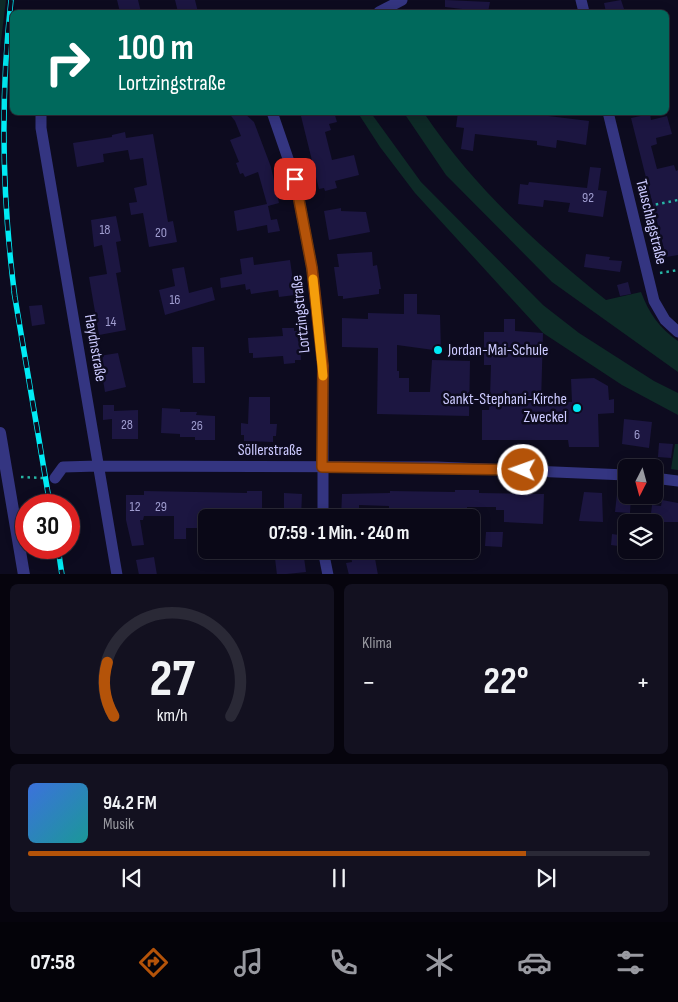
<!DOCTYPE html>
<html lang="de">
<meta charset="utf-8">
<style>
:root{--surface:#0a0817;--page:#131120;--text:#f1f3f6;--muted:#999aa1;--line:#2a2936;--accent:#b45309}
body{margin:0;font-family:"Sofia Sans Condensed",sans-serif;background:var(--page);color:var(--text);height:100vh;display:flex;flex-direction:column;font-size:19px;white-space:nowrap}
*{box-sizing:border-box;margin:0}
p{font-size:16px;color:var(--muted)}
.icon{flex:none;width:28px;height:28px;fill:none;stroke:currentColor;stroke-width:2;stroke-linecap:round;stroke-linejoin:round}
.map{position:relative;height:574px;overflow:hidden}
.details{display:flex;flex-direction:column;gap:10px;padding:10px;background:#06040d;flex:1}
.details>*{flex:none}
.top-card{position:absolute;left:10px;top:10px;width:659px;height:105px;border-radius:8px;box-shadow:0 2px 12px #0003,0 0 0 1px var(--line);background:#00695c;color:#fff;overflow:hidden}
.needle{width:32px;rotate:186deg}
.fabs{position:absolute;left:618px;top:459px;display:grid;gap:10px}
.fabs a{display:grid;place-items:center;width:45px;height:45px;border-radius:8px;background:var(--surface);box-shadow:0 2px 12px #0003,0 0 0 1px var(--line);font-size:25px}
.speed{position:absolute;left:15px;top:494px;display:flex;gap:10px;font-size:25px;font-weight:700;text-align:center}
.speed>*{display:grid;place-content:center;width:65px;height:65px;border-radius:50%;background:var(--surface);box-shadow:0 2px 12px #0003,0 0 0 1px var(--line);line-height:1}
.speed .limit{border:8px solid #d22;background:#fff;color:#111}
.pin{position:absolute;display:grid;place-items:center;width:42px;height:42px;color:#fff;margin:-21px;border-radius:10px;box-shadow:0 2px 8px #0006}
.me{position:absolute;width:55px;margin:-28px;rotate:272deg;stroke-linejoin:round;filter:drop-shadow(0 0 4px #0008)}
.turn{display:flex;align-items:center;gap:18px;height:105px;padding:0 25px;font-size:22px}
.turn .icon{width:65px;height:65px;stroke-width:2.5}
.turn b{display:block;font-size:35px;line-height:42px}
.big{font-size:38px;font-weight:700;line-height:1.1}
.details .card{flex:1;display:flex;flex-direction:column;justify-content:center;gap:8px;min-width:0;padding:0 18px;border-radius:8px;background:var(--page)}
.details .dial{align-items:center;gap:0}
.dial svg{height:130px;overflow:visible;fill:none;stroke:var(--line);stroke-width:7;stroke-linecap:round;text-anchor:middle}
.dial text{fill:var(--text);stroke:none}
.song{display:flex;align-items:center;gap:15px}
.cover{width:60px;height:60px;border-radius:8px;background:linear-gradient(135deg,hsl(220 70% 55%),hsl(180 70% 35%))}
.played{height:5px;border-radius:2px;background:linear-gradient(90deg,var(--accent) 80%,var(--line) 80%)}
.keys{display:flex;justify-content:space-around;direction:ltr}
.heat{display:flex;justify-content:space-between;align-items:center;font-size:28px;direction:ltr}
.details .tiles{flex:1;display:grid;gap:10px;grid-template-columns:1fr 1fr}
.card:last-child{grid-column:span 2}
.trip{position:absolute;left:198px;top:509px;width:282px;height:50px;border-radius:8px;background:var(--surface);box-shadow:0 2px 12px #0003,0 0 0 1px var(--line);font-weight:700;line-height:50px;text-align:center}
.tab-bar{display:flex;height:80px;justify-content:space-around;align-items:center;background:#040309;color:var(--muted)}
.tab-bar .icon{width:35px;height:35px}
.tab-bar .current{color:var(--accent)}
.tab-bar b{font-size:22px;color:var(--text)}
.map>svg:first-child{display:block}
.green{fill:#0e2a27}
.building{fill:#1c1641}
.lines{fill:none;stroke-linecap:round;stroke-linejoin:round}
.path{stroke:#27b6a5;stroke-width:2.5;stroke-dasharray:2.5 4;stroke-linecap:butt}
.minor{stroke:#343581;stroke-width:11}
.tertiary{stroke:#343581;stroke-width:12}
.rail-casing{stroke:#00ebf5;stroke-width:5.5}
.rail{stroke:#0d0b1f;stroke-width:4;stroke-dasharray:11;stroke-linecap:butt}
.route-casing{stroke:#753606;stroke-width:12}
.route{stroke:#b45309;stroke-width:9}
.slow{stroke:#f59e0b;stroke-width:9}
.poi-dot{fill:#00ebf5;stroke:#0d0b1f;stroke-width:2}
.labels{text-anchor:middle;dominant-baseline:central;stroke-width:5;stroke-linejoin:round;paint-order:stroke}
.number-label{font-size:14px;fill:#a09dd0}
.street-label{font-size:16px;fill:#cccaff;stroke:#0d0b1f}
.poi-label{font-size:16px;fill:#cccaff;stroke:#0d0b1f;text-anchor:start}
</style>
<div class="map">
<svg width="678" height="575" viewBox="0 0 678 575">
<rect width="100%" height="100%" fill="#0d0b1f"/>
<path class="green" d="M0,0H6L0,49Z
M358,113H371L421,182L543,305L579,333L654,381L678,393V415L622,385L543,333L415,193L380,147Z
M404,113H424C473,186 537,245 606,300L641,292C649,313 659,328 678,341V372L552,282L446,175Z
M675,444H678V470L671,469Z"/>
<path class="building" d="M117,0H138L141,12H120Z
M175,0H195L198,12H178Z
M445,0L490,2L488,12L445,7Z
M621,0L625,12H606L604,3Z
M228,112H243L254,122L271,167L279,203L268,206L271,220L277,219L280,231L268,233L267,225L237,231L234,211L267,204L258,172L245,177L243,173L240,174L236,163L239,162L230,140L241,136L235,121Z
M300,112H334L337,122L329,124L331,130L325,132L332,160L354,155L359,175L335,181L337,188L325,191L324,188L319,189Z
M458,112H516L589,121L586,145L557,140L556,148L537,145V141L475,134L473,151L461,149L464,128L456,127Z
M650,114L651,120L667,116L672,134L656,138L657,144L651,146L657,169L674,165L676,171L678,170V255L666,257L631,118Z
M125,132L126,138L153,134L168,222L173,221L177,242L149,247L143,213L131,215L129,203L137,202L134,188L147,185L143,158L130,160L128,150L103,154L104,162L77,167L73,143L112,137V135Z
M590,167L601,168L598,190L607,191L603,217L568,212L570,203L544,200L543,207L518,204L520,184L528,185L529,182L587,188Z
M341,208V211L366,212L370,232L329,240L324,211Z
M116,216L121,241L116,242L121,272L112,274L116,273L126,330L99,335L89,277L107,274L102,245L94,247L91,220Z
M372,252L373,266L377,265L381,289H379V294L343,299V296H338L334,267H339L337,254Z
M586,254L610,257L609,260L622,261L620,272L584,267Z
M253,257L254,265L290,260L295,295L279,297L278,290L251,294L250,289L246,290L245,284L221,288L220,278L242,274L240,259Z
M184,267L189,293L212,287L215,300L165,315L159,290L175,286L172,269Z
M628,282L631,294L620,296L617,285Z
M404,294H417V314L440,315L441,351L397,345V371H399V378H409V392H430L432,360L470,361L469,416L377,414L378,348L342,347V318L368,319V313L404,314Z
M42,305L45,324L32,326L29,306Z
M504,319H515V331L543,333L541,403L572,402L571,379L594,378L608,386L609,400L614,399V413L598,414L599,447H569L568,440H482V410H489L490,398L491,365H484V332H504Z
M282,328H294V331H299L301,360H295V363L284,364L283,356L253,358V353H249L248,338L283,336Z
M192,347H204L205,383H193Z
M118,353L126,387L105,392L99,356Z
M249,397H270V424H277L276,436H273V442L244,441V435H241V423L248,424Z
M103,405H114V411L138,410V439H112V419L103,420Z
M162,408L180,409V412H197L196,415L215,416V440H195V437H180V434L161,433Z
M624,419L652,422L649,448L622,444Z
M659,443L673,444L671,458L658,457Z
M455,490H479V493L544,494L543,524L504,522V510H496V507H467V514L460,513L459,518H392L393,508H389V506L359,505V512H355V518H341L342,494L390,493V491L455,492Z
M144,491L247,493V491H262V518H240V511L206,510V528H186V539H174V516H144L143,520H140L144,545L132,546L126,520V495H144Z
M584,492L602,493L603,522L579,521Z
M284,493L302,494L301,518H284Z
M617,494L631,496L630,513L615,512Z
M662,500L678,503V522H650L652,505L661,506Z
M486,532H503L502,547L485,546Z
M612,534L626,536V547L611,545Z
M274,550H303L306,572L277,575Z
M350,550H371L372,554L374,553L378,575H349L346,563L352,562Z
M154,557L157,575H139L136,560Z"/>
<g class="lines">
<path class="path" d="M643,207L678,200
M660,273L678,270
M21,477L43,478"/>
<path class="minor" d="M581,0L584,12
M379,12L402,0
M41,112V128L117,575
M272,112L295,179L312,268L323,366V518
M608,112L654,301L665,320L678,332
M55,478L63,467L98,466L436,467L626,475
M654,478L678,481
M323,550L328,575"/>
<path class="tertiary" d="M0,433L24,575"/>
<defs>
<path id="rail" d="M11,0C0,100 2,198 15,298
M14,292L50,505
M58,548L62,575"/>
</defs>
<use href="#rail" class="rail-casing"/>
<use href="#rail" class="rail"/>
</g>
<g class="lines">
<defs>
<path id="route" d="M295,179L312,268L323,366L322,467L523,470"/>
</defs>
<use href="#route" class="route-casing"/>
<use href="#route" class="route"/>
<path class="slow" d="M313,279L323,376"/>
</g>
<g class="poi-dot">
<circle cx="438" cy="350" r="5"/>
<circle cx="577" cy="408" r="5"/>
</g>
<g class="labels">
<g class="number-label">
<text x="588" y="197">92</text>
<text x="105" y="229">18</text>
<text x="161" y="232">20</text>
<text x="175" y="299">16</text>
<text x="111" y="321">14</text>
<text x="127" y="424">28</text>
<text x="197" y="425">26</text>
<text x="637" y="434">6</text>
<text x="135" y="506">12</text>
<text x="161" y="506">29</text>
</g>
<g class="street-label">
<text transform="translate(651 222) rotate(76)">Tauschlagstraße</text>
<text transform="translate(301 314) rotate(-96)">Lortzingstraße</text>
<text transform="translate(95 348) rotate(80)">Haydnstraße</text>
<text x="270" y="450">Söllerstraße</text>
</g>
<g class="poi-label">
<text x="448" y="350">Jordan-Mai-Schule</text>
<text x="567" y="399" text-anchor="end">Sankt-Stephani-Kirche<tspan x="567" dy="18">Zweckel</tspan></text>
</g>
</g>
</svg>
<div class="fabs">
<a><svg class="needle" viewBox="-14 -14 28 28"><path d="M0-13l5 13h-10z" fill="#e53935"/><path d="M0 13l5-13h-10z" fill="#999aa1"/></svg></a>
<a><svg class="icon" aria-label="layers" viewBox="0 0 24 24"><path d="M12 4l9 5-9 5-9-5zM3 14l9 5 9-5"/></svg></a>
</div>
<div class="speed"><div class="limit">30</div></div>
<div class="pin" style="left:295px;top:179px;background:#d93025"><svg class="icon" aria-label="arrive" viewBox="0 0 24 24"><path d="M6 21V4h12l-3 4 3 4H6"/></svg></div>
<svg class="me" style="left:523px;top:470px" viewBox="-20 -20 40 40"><circle r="17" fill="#b45309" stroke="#fff" stroke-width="3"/><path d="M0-11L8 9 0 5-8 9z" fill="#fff"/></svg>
<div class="trip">07:59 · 1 Min. · 240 m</div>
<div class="top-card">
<div class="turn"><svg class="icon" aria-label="right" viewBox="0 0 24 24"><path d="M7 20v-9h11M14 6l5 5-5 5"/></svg><div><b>100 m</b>Lortzingstraße</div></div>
</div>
</div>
<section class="details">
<div class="tiles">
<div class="card dial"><svg viewBox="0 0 100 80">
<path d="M14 69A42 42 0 1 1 86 69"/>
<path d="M14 69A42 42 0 0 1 10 36" stroke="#b45309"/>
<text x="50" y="56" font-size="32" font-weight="700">27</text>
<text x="50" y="72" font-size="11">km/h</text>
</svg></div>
<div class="card"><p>Klima</p>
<div class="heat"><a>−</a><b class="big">22°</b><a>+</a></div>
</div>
<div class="card">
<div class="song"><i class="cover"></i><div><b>94.2 FM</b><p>Musik</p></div></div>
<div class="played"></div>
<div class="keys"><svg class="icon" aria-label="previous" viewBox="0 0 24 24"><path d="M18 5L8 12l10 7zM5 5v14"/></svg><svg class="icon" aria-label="pause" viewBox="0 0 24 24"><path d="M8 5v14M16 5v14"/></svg><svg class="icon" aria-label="next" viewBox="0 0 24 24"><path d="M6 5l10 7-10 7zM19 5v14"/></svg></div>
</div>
</div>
</section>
<nav class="tab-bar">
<b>07:58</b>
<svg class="icon current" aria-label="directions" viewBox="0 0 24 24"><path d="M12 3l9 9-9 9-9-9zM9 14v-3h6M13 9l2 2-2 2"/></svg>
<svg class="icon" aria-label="music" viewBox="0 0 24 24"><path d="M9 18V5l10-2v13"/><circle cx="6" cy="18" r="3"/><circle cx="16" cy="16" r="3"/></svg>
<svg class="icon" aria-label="phone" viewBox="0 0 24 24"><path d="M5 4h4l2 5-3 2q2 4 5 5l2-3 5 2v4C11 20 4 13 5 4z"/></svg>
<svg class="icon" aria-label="climate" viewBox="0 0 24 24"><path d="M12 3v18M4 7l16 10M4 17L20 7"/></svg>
<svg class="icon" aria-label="car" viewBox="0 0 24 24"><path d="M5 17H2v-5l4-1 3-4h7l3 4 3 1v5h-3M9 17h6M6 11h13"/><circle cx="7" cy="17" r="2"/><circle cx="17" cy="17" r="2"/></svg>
<svg class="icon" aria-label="filters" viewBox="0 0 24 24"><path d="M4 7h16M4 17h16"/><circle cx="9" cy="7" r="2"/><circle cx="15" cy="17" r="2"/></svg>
</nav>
